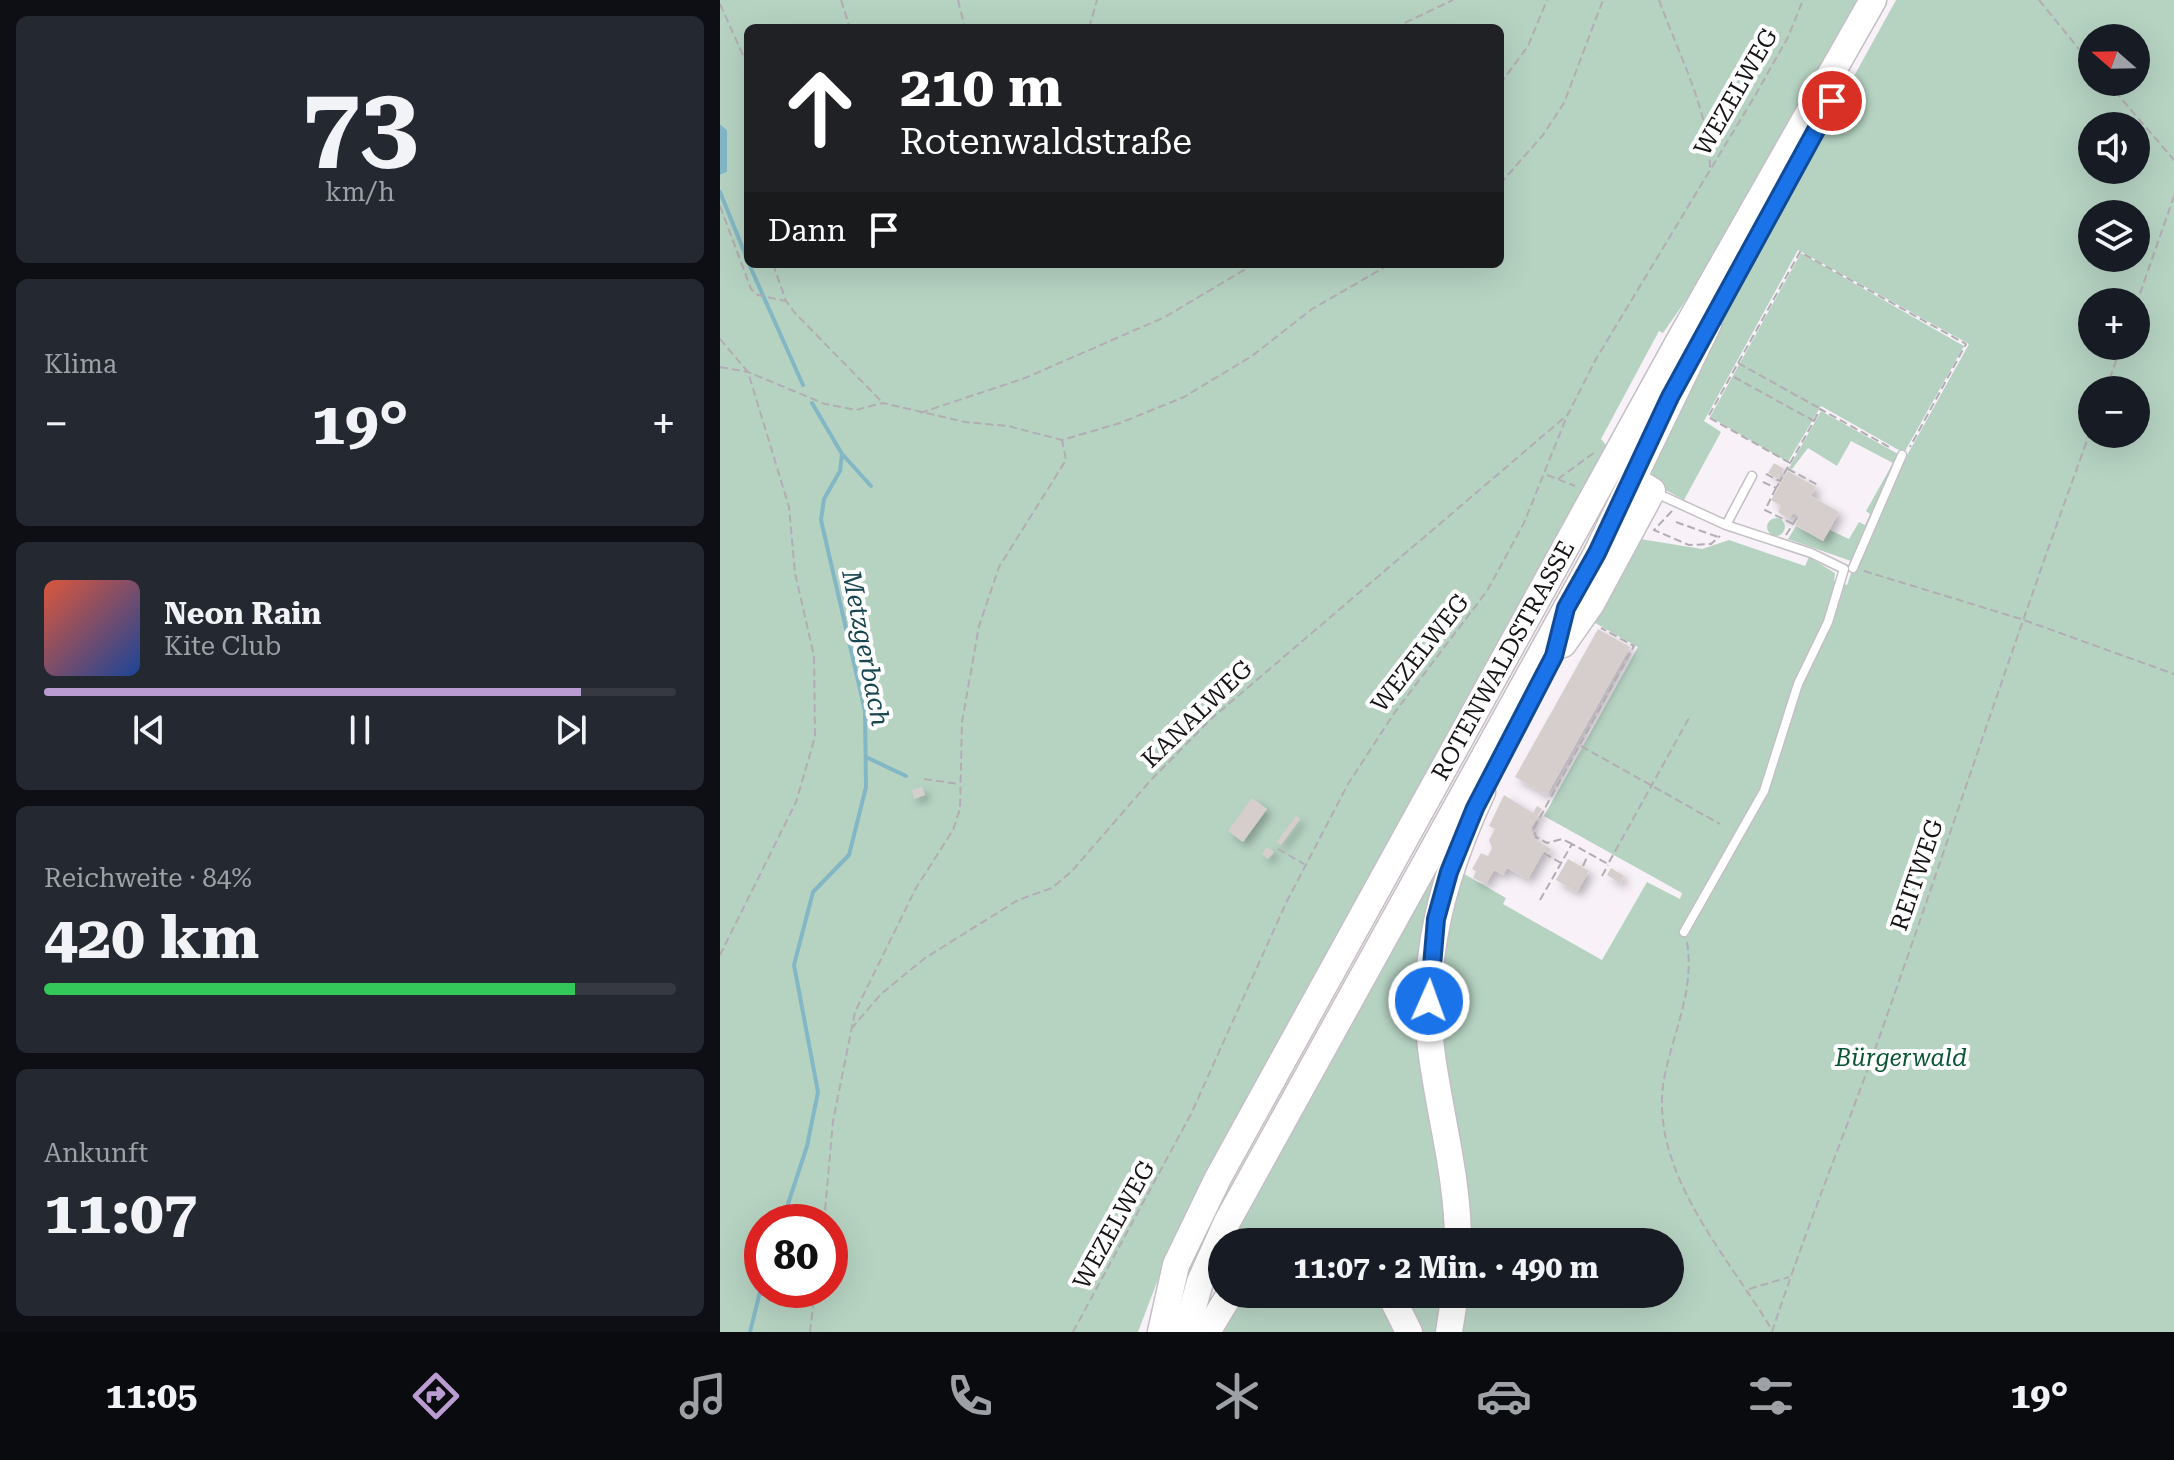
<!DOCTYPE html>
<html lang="de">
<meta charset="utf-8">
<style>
:root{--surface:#171b24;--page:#242831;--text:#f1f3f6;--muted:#9ea1a6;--line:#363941;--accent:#bb9cd2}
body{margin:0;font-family:"Roboto Serif",serif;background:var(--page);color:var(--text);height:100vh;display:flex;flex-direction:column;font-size:30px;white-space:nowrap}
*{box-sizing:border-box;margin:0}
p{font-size:26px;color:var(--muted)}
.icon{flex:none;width:44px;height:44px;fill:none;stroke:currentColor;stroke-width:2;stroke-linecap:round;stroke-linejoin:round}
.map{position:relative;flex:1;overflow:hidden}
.panel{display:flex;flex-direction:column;gap:16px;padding:16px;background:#0d0f14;width:720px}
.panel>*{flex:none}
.banner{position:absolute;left:24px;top:24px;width:760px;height:244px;border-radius:12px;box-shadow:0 8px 32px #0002;background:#202124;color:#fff;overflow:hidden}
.needle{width:52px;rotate:290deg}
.controls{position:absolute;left:1358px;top:24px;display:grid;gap:16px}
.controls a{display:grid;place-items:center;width:72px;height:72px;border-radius:50%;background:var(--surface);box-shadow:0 8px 32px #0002;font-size:40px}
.speed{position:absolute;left:24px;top:1204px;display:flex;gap:16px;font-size:40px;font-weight:700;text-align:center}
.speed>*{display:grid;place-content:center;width:104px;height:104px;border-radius:50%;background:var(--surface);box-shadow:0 8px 32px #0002;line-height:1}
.speed .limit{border:12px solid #d22;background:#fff;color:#111}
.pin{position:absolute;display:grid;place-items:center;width:68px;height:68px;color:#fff;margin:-34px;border:4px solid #fff;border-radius:50%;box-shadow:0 2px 8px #0007}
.me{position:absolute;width:88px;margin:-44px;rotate:2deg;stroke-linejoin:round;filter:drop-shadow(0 0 6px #0008)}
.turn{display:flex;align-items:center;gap:28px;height:168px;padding:0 24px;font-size:36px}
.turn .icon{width:104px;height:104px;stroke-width:2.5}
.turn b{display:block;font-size:56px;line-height:68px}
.then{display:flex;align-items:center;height:76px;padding:0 24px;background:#0003;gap:16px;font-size:30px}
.big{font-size:60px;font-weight:700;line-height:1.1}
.panel .widget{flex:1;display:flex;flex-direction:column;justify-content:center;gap:12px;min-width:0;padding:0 28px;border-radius:12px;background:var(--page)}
.panel .dial{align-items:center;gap:0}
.dial b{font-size:104px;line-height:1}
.song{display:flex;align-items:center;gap:24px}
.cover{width:96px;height:96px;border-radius:12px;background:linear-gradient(135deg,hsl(10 70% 55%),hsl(220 70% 35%))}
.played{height:8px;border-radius:4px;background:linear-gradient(90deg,var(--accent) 85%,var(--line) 85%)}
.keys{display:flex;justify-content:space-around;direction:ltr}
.heat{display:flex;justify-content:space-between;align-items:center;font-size:44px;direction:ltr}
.charge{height:12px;border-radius:6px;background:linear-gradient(90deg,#34c759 84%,var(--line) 0)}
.trip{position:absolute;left:488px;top:1228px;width:476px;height:80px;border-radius:40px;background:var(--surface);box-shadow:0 8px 32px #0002;font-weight:700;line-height:80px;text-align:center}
.menu{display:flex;height:128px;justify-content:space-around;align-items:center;background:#090b0e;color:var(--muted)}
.menu .icon{width:56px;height:56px}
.menu .selected{color:var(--accent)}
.menu b{font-size:36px;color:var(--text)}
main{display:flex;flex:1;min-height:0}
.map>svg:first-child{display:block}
.green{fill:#b6d3c2;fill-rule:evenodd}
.water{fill:#84b7c5}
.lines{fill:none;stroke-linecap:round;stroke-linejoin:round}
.stream{stroke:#84b7c5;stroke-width:4}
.building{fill:#d6cecc;filter:url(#shadow)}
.service-casing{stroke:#c4bfc4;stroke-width:11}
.trunk-casing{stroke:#c4bfc4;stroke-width:29}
.path{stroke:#b2adb2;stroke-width:2;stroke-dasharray:8 4;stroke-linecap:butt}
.service{stroke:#fff;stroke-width:8}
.trunk{stroke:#fff;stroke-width:26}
.route-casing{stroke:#114b97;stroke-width:20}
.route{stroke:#1a73e8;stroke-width:14}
.labels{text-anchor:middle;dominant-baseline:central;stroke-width:8;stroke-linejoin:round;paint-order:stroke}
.street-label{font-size:24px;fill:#161416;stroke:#fff}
.park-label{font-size:24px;font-style:italic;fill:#095536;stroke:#fff}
.water-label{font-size:26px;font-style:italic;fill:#174550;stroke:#fff}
</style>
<main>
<section class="panel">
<div class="widget dial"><b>73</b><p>km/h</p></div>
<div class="widget"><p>Klima</p>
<div class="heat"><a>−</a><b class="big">19°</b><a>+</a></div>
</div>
<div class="widget">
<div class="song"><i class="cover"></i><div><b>Neon Rain</b><p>Kite Club</p></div></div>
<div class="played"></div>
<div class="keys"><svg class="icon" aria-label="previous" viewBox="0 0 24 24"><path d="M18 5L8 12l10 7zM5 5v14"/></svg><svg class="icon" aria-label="pause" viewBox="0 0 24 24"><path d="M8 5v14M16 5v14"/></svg><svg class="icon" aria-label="next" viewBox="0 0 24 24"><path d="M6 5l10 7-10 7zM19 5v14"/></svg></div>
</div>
<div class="widget"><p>Reichweite · 84%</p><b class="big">420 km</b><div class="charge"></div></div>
<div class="widget"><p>Ankunft</p><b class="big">11:07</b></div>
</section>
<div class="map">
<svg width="1454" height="1332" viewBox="0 0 1454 1332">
<defs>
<filter id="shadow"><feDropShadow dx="5" dy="5" stdDeviation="4" flood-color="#0004"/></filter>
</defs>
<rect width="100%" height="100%" fill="#f8f2f8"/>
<path class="green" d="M0,0H1142L1005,244L943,333L939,331L881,439L886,445L872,476L480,1188L447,1256L418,1332H0V175L7,172V130L0,124ZM28,28H780V264H28ZM42,1222H110V1290H42Z
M1176,0H1454V1332H740L746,1294H950V1242H749L725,1071L719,985L739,871L786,898L783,904L882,960L927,882L960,899L962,893L824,816L918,647L868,619L920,539L982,549L1009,540L1085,566L1089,557L1115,573L1114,581L1127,585L1131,573L1136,571L1185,459L1249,344L1078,250L984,421L1001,432L964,500L936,485L931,477L939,447L996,326ZM1372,38H1416V82H1372ZM1372,126H1416V170H1372ZM1372,214H1416V258H1372ZM1372,302H1416V346H1372ZM1372,390H1416V434H1372Z
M1081,253L1244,346L1184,453L1101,406L1068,462L990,417Z
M1101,411L1180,455L1131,561L1068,539L1076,526L1103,541L1110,530L1129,539L1139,522L1145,525L1150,514L1146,511L1173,463L1131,441L1117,466L1088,448L1072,469L1069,468Z
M1047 527a9 9 0 1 1 18 0a9 9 0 1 1-18 0Z
M725,845L716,880L721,1150L727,1242H506Z
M521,1294H660L680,1332H497Z
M684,1294H724L718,1332H700Z"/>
<path class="water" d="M0,124L7,130V172L0,175Z"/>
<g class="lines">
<path class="stream" d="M0,192L28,261
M29,264L83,385
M123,455L151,486
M146,757L186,776
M62,1222L87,1146L98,1092L74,965L93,892L129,855L146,787L145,711L101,520L104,499L120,471L122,454L92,403
M30,1332L42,1284"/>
</g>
<path class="building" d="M1054,463L1064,469L1058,479L1048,473Z
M1068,471L1096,487L1091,496L1119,512L1103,541L1075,525L1080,517L1073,513L1069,519L1058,512L1061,506L1051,500Z
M878,629L910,647L827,795L795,777Z
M202,787L205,795L194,799L192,790Z
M784,795L813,813L817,806L822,809L811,828L814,839L831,849L829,854L824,851L808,879L787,868L783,875L774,870L766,884L753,878L756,871L752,869L761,853L768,856L772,848L769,840L775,829L769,826Z
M532,798L547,809L523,842L508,831Z
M576,816L580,819L561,845L557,842Z
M547,847L554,852L548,859L542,854Z
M848,859L869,871L857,892L836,880Z
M891,868L904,876L900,883L887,875Z"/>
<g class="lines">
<defs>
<path id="service" d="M936,493L1006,525L1091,553L1124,569L1108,622L1078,684L1044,791L964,932
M1006,525L1032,476
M1133,568L1182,455"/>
<g id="trunk">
<path d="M843,644L871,604L932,491L912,479"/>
<path d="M738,1242C738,1176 719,1113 711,1048C700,957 724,874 762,792"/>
<path d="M670,1294L689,1332"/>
<path id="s1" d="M441,1332L456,1265L498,1178L962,336L1153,0"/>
<path d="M466,1332L480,1282L507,1222L877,553L988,324"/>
<path d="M487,1332L510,1294"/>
<path d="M729,1332L735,1294"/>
</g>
</defs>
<use href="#service" class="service-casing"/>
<use href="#trunk" class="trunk-casing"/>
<path class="path" d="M121,0L130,28
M238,0L245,28
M939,0C958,53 990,112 990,169
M1319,0L1372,65
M0,4L28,66
M369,28L377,0
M674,28L733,0
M1387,82L1454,160
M780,84L808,46L827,0
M780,184L823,135L844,103L883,0
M0,206L31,289L38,295L65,301
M53,264L66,301L75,313L163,403
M1416,305L1454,196
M0,339L28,372L69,507L75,573L94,656L95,737L76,802L0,955
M1018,363L1099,408
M0,367L28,372L105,404L136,410L163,403L245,422L288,426L342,440L400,423L464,397L532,356L592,309L670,264
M1014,377L1094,421L1060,481L1044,473
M1386,390L1401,346
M200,413L305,378L445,317L534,264
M1094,421L1100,409L1171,448
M1070,463L988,417L1080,252L1246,344L1190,447
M1068,469L1098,485
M827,475L855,486
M838,479L875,452
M1043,482L1056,488L1060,482
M1056,488L1045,510L1073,524
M952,511L934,530L969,545L991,544L1000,536
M956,522L998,537
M1066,535L1078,516
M1144,571L1301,619L1454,674
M861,746L1000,824
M204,779L239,784
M852,844L842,839L827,843L816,837L814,828L914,646L881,628
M558,849L584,864
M824,853L841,863
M863,866L868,855
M882,876L888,865
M820,900L852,844L888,864L969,718
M967,942C975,991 953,1032 944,1079C928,1171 1008,1256 1052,1330
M131,1029L161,994L205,958L298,900L332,888L352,871L430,781L491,719L845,417
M104,1222L113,1121L135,1012L196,888L233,830L240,809L242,722L259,626L279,567L346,460L342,440
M1029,1289L1069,1277
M90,1332L95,1290
M353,1332L471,1114L566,903L628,784L675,712L767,591L804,523L847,416L876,359L1036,94L1068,37L1083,0
M1052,1332C1084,1234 1123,1138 1158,1041C1230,837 1297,631 1372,427"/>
<use href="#service" class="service"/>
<use href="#trunk" class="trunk"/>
</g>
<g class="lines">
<defs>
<path id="route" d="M709,1001L716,919L729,872L755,808L834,656L846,608L877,553L950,397L1112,101"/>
</defs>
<use href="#route" class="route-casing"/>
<use href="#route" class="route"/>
</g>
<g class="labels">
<g class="street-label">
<text transform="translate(1016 92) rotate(-60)">WEZELWEG</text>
<text transform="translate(700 653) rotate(-52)">WEZELWEG</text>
<text stroke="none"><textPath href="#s1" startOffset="756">ROTENWALDSTRASSE</textPath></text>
<text transform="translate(477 714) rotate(-44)">KANALWEG</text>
<text transform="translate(1197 875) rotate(-71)">REITWEG</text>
<text transform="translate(394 1225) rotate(-61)">WEZELWEG</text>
</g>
<g class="park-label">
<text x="1181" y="1058">Bürgerwald</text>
</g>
<g class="water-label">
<text transform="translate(146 648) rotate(79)">Metzgerbach</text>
</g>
</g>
</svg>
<div class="controls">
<a><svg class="needle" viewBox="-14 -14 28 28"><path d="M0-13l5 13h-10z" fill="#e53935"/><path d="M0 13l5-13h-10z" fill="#9ea1a6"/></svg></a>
<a><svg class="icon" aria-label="sound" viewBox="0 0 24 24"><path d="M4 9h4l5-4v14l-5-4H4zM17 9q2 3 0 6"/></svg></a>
<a><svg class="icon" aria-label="layers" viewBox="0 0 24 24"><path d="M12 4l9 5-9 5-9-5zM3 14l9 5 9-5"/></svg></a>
<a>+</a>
<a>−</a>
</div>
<div class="speed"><div class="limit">80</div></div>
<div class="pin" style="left:1112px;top:101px;background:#d93025"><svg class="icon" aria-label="arrive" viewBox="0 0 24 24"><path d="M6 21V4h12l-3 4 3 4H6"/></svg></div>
<svg class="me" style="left:709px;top:1001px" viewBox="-20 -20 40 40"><circle r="17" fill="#1a73e8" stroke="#fff" stroke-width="3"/><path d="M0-11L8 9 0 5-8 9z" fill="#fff"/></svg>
<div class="trip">11:07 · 2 Min. · 490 m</div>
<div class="banner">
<div class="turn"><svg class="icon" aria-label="ahead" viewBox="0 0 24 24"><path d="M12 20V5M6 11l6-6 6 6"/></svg><div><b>210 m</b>Rotenwaldstraße</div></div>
<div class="then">Dann<svg class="icon" aria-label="arrive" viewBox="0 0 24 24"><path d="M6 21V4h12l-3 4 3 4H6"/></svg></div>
</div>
</div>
</main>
<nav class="menu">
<b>11:05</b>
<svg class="icon selected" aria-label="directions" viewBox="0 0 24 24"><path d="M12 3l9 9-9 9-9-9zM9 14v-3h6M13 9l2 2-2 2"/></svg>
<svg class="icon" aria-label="music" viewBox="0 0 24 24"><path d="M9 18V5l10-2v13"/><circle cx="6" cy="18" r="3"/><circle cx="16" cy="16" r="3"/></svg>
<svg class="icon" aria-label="phone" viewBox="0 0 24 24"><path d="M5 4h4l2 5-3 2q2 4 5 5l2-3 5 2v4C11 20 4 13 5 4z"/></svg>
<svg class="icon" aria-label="climate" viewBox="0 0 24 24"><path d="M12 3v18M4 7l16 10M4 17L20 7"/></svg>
<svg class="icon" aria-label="car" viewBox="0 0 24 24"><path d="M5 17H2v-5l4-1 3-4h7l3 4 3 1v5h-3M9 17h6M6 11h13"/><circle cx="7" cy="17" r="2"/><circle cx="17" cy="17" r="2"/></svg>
<svg class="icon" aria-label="filters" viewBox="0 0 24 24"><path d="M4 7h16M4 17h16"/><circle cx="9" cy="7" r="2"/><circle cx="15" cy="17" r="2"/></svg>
<b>19°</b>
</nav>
